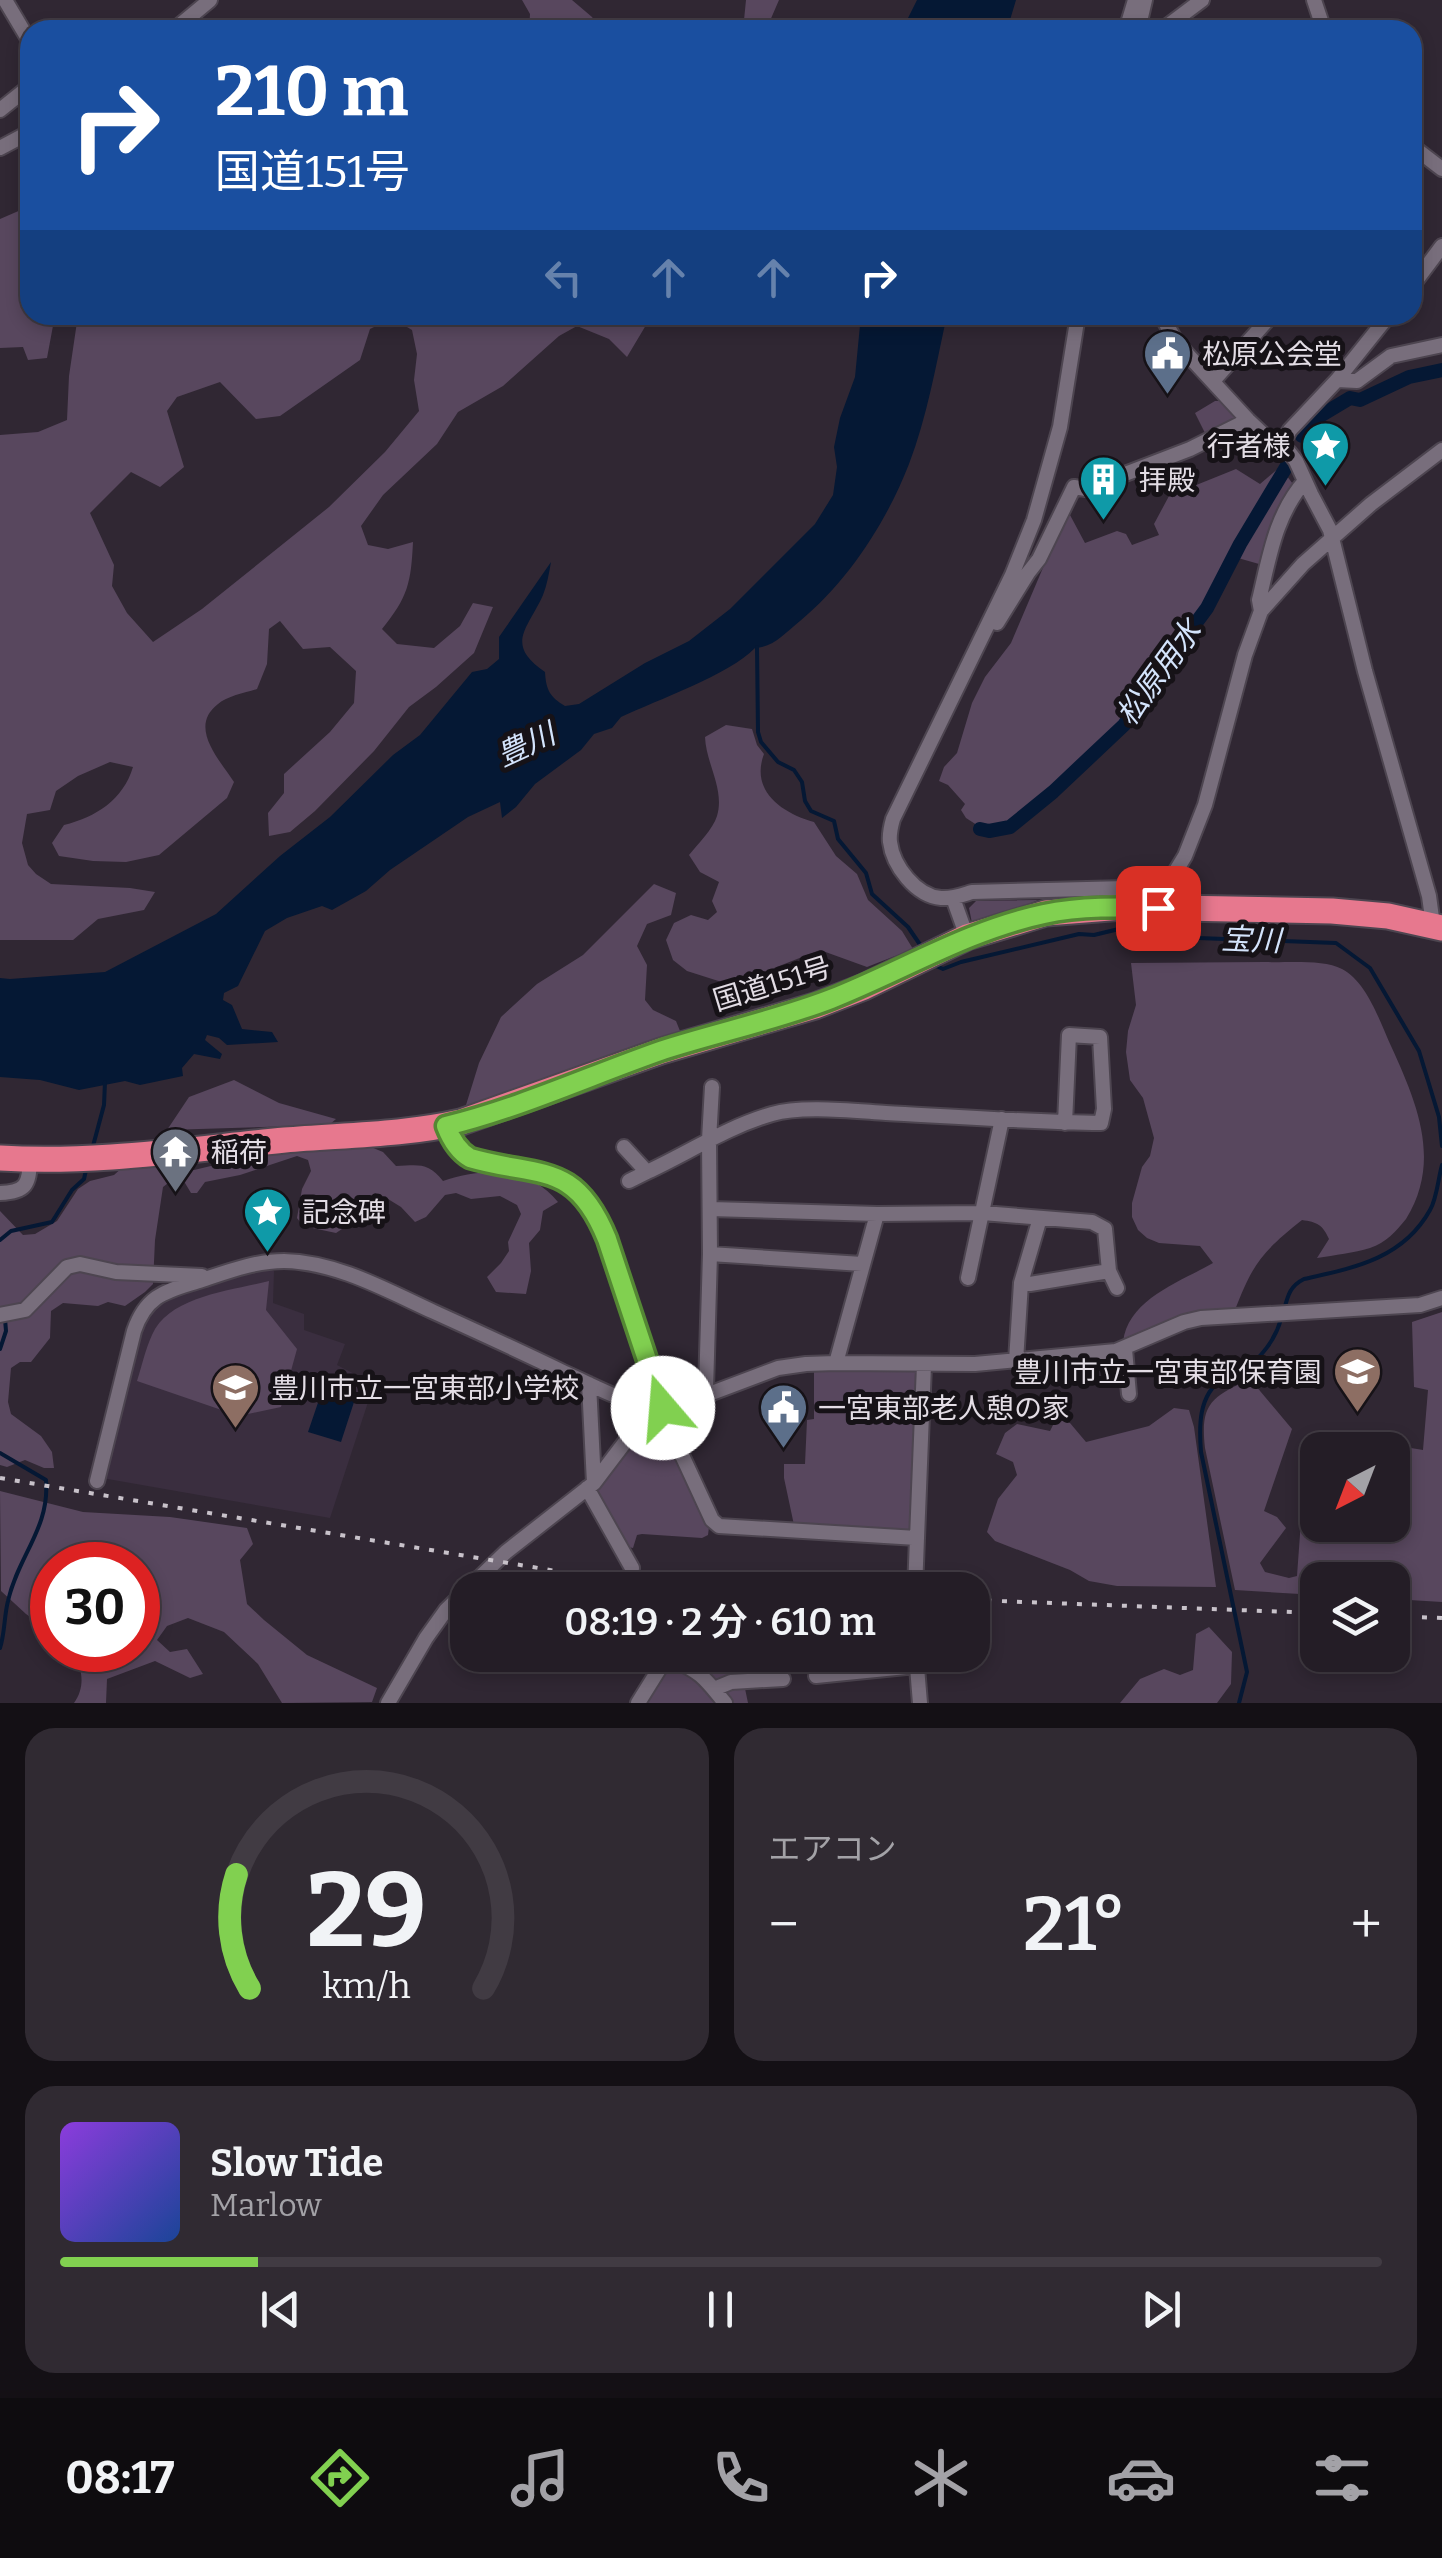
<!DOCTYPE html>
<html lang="ja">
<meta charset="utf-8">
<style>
:root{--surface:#241d26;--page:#302a32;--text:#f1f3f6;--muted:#a3a2a7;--line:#413b43;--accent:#81d050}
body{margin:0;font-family:Bitter,"Noto Sans JP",serif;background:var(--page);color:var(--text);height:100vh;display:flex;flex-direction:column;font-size:38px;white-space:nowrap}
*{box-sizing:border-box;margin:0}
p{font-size:32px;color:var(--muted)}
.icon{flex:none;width:55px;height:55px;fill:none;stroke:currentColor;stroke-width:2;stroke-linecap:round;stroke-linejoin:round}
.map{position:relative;height:1703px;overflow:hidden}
.panel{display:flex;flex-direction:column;gap:25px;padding:25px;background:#141015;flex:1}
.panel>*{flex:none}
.hud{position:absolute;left:20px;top:20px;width:1402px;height:305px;border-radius:30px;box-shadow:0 5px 15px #0003,0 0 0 2px var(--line);background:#1a4fa0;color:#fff;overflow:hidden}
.needle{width:65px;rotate:222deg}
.fabs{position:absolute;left:1300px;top:1432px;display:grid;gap:20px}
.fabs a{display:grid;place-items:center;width:110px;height:110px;border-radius:20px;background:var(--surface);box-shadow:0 5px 15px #0003,0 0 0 2px var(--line);font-size:50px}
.speed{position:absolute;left:30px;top:1542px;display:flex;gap:20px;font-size:50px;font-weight:700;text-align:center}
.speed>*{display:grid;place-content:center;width:130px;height:130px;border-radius:50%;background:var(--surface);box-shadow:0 5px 15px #0003,0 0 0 2px var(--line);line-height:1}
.speed .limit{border:15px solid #d22;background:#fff;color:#111}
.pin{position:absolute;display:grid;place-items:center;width:85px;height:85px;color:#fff;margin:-42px;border-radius:20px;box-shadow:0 5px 15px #0006}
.me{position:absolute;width:110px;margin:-55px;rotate:342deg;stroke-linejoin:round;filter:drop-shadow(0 0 8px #0008)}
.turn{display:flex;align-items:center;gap:35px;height:210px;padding:0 30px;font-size:45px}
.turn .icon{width:130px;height:130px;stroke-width:2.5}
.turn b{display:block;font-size:70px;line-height:85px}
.lanes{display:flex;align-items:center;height:95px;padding:0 30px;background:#0003;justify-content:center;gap:50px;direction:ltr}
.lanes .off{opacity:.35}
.big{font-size:75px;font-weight:600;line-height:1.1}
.panel .widget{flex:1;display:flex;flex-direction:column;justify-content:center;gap:15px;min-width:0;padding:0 35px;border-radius:30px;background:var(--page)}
.panel .dial{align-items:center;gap:0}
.dial svg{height:260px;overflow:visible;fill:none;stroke:var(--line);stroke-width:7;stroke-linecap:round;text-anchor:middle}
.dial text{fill:var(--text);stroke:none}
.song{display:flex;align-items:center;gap:30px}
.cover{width:120px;height:120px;border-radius:15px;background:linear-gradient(135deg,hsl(270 70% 55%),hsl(220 70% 35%))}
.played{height:10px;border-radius:5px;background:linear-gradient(90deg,var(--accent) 15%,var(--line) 15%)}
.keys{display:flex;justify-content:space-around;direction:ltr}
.heat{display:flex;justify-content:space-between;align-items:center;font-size:55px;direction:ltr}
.panel .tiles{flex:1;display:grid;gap:25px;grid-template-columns:1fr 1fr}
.widget:last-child{grid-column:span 2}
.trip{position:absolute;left:450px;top:1572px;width:540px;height:100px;border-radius:30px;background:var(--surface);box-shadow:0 5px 15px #0003,0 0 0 2px var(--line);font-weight:600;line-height:100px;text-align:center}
.menu{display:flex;height:160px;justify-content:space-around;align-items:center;background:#0e0c0f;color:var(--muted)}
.menu .icon{width:70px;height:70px}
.menu .on{color:var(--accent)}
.menu b{font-size:45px;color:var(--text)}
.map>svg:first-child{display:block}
.built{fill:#3a2e3f}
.green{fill:#58475e;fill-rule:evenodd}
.water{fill:#051834}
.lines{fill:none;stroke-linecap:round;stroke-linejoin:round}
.stream{stroke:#051834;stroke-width:4}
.canal{stroke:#051834;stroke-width:14}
.street-casing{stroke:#4d4550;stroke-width:18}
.highway-casing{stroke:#4d4550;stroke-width:29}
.street{stroke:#786e7c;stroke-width:14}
.highway{stroke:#e7788e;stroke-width:25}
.rail{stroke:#c8c2ca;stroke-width:4;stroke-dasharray:5 10;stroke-linecap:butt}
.route-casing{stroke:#548734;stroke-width:25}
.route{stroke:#81d050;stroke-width:18}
.labels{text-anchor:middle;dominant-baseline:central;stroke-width:10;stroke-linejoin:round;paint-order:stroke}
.poi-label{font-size:28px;fill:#e3dde5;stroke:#161217;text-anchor:start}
.street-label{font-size:28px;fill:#e3dde5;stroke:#161217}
.water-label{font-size:30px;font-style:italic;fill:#d4e4fc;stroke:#161217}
</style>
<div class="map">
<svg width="1442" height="1703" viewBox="0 0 1442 1703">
<rect width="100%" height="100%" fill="#302733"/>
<path class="built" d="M270,1268L274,1271L273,1303L304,1314V1330L345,1344L337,1365L374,1384L330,1518L102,1478L140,1328L154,1309L168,1298Z"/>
<path class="green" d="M522,0H572L592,17L600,30H529L530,14Z
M746,0H779L766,30H743Z
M30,206V315H55L47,358L28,360L23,347L0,348V219Z
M78,315H652L627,357L609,339L577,326L559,336L503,386L458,412L437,444L383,495L361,526L368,545L388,549L413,542C411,583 408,597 382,629L397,644L434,648L460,626L473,603L493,607L474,653L436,687L409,707L374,751L315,811L290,832L269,836L268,813L284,793V774L330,732L354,703L356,671L330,647L303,649L280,621L269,629L267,664L257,689C245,693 227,696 218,704C188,727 219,759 234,782L227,798L159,855L126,862L93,861L59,856L52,843L64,825C96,817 123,800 133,767L110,762L78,776L56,791L50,810L27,814L22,843L28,865L36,874L51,884L130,888L155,892L144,910L98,919L73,940H0V435L38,432L67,420L69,376ZM392,318L412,330L417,354L414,380L419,411L385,452L329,507L202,609L153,642L127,613L112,586L114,565L90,513L131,472L160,487L184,467L167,411L177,397L220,382L256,419L280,416L360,360L370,329Z
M1215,401H1221L1239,422L1207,437L1195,413Z
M1280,467L1296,488L1259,564L1238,558L1205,608L1123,725L1052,791L1009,826L988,829L980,827L966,818L961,810L965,804L948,785L939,781L944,767L957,753L972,703L985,677L1011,643L1065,516L1070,515L1085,543L1117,531L1126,534L1132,545L1159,535L1154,524L1169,496L1236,469L1260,484Z
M726,725L752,729L757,745L764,754C750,791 782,813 814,822L836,856L857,874L868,900L902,931L913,949L867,967L820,950L731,985L687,971L673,960L666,940L674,923L691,915L708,920L717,912L712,901L719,882L700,872L689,855C698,844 713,829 717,816C725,789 706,764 705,737Z
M654,884L676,893L671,915L647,924L637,946L647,965L645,1000L653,1010L676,1021L682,1036L474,1116L466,1105L479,1063L501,1017L537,984L583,955Z
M1038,900L973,928L969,908L976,901Z
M1265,962C1286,963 1323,959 1342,969C1367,982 1380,1022 1391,1046C1417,1103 1442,1161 1406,1219C1396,1231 1386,1243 1370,1248C1354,1253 1335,1255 1317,1258L1329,1239C1323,1225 1317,1222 1302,1220C1262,1252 1253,1263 1235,1310L1123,1342C1128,1299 1180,1282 1213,1263L1200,1246L1159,1243L1147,1238L1138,1230L1132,1217V1203L1142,1167L1150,1156L1154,1138L1143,1098L1130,1080L1126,1052L1128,1031L1136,1005L1131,963Z
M234,1080L279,1103L336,1119L329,1125L167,1130L189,1097Z
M366,1145L383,1152L396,1166C419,1165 428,1162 443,1181C484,1167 529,1166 558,1202L543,1211L540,1230L529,1243L531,1271L526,1294L496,1292L487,1277L501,1263L509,1251L508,1242L521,1214L517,1205L500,1196L471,1199L456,1193L445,1195L426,1217L415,1222L401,1207L388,1199L379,1205L370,1220L357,1219L336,1233L303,1226L297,1218L302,1189L311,1171L308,1160L297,1156L240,1175L205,1182L197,1193H191L185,1183L172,1180L163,1187L155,1240L153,1284L145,1292L125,1306L108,1302L98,1306L63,1303L51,1311L50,1338L31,1362H20L11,1368L8,1402L11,1414L41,1436L52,1452L54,1468H44L25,1460L7,1467L0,1465V1211L23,1235L35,1234L57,1221L78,1189L90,1181L114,1175L124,1166L162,1164L194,1170L270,1152Z
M269,1281L266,1310L297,1349L281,1407L239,1416L137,1381C142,1366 145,1350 152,1335C169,1296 231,1291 269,1281Z
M1442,1312V1602L1393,1599L1392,1580H1318L1317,1595L1235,1590L1205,1448C1200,1404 1211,1397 1250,1379L1292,1429L1264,1511L1277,1517L1286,1528L1260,1563L1265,1572L1289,1578L1297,1576L1307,1437L1315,1432L1423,1450L1428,1390L1414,1387L1412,1322ZM1318,1450H1392V1525H1318Z
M814,1371H918L912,1530L909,1532L794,1525L784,1478V1464H805L807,1420L814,1419Z
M1174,1408L1189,1410L1194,1427L1216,1587L1117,1586L1089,1581L1070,1570L995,1541L987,1532L998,1499L1017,1475L1013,1462L996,1454L1005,1433L1017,1424L1050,1431L1056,1419L1070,1423L1086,1442L1149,1426Z
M658,1413L709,1527L708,1535L702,1538L642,1534L637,1535L633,1548L628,1547L595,1492L597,1484L649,1415Z
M0,1491L83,1512L170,1517L247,1528L253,1544L240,1560L247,1604L264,1620L307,1655L377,1688L372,1702L282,1703L258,1664L224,1632L188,1618L167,1626L157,1640L170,1652L187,1649L203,1674L190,1678L155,1661L107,1679L106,1703H74C86,1686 83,1666 70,1650H138V1565H52V1632L26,1614L1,1591Z
M1209,1627L1232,1652L1231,1684L1217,1703H1120L1140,1679L1164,1669L1180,1675L1193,1670L1196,1634Z
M715,1655H738L748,1703H730L708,1677L706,1671Z
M682,1667L721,1703H645L668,1669Z"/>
<path class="water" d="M917,0H1016L1007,30H902Z
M861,315H947C936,365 927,417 909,464C886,523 848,581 800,621C785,633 774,647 755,648C729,675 657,700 621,717L612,728L594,734L581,750L535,784L516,807L502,818L500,802L468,817L390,870L366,891L332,910L322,906L287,918L265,931L238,986L224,993L223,1000L232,1005L242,1029L272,1032L278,1042L227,1045L219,1038L207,1035L205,1040L222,1054L220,1059L194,1054L182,1068L183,1076L140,1085L125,1081L79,1090L40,1080L0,1077V978L10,979L105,972L216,914L280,856L330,817L393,755L420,735L472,672L487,669L499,659V637L551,562C549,573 547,585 543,595C528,629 504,644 545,672C546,690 550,697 565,706L579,704L645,663L689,641L730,609L815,524L833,495L837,467L834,447L840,418L855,377Z
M323,1388L355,1399L341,1442L308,1432Z"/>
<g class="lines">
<path class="stream" d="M757,647L758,732L761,742L778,762L794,770L802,782L805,801L811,811L834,821L838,839L866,873L872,894L908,927L923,949
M934,965L943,969L961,962L1079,934L1094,935L1123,928L1144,936L1336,943L1370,968L1419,1051L1439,1117L1442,1146
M93,1146L104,1105L105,1082
M0,1240L11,1231L52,1222L72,1190L84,1179L86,1170
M1284,1310C1288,1295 1290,1286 1304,1279C1353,1268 1403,1259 1430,1210C1437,1198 1438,1179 1442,1165
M0,1349L6,1331L5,1319
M0,1453L46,1480C50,1528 18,1556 8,1601C4,1616 5,1633 0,1648
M1239,1703L1247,1672L1201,1452C1199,1427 1198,1396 1222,1379C1228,1374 1237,1373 1244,1369C1261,1359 1276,1338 1281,1319"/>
<path class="canal" d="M1302,436L1315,419L1350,398L1360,400L1409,377L1442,370
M980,829L989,831L1010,827L1053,792L1124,725L1155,678L1207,608L1240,544L1288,464"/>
<defs>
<path id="street" d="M5,0L30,42
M1314,0L1324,30
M174,30L210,0
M1126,30L1135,0
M1138,30L1145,0
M1162,30L1202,0
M0,110L30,86
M1412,146L1442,169
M0,148L30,132
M1412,286L1442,246
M1078,315L1060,427L1034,520L1012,575L893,819C891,826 889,834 890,842C893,866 916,896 941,898C952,899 962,895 972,892L1127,888L1161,882L1174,874L1185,856L1205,805L1245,655L1261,611L1303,564L1371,504L1442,450
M1161,315L1177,343L1248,420L1264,435L1289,452L1296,461L1311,494L1330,530L1365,671L1429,896L1433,925
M1337,380L1357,381L1391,356L1442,345
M1213,381L1272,315
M1281,445L1290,430L1337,380L1389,315
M1261,611L1259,600C1269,559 1275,515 1305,481
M997,623L1028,573L1039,559L1074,487L1086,489L1190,449L1248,420
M953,898L967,937
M446,1125C451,1139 458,1150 470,1158C526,1174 560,1161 597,1216L668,1425L712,1520L719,1526L917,1538L915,1590
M624,1147L647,1172L629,1181
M647,1172C688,1153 727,1127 772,1114C801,1105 854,1111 886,1113C958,1117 1029,1122 1101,1123L1104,1109L1100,1037L1069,1035L1065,1123
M0,1193C26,1192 29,1185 30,1160
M710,1209L877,1214L983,1213L1092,1222L1105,1229L1109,1271L1117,1288
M710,1254L862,1264
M968,1278L1002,1119
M1021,1283L1030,1284L1109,1271
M0,1315L25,1310L67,1267L80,1264L116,1272L202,1276
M1125,1349L1129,1394
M1016,1361L1021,1283L1040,1218
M836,1363L877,1214
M589,1384L594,1483
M709,1395L706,1389L710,1254L709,1140L712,1087
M97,1481L134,1331C147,1293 168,1291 202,1280C229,1271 256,1261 284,1261C337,1262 386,1290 434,1312C478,1332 522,1352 565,1373C599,1388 635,1410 672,1408L778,1368L806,1364L836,1363L975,1364L1116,1351L1184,1322L1201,1318L1420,1305L1442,1298
M587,1488L632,1568
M917,1538L924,1365
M446,1610L468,1617
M649,1655L660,1657L667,1662L673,1660C702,1672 706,1680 725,1703
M916,1655L920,1703
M816,1676L916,1666
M714,1689L731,1682L783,1679
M388,1703L426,1638L446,1610L506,1552L594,1483L644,1417L646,1407
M638,1703L661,1666L667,1662"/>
<path id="highway" d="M0,1158C94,1164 191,1149 285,1140C344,1135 404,1135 461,1122L661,1051L815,1006L864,987L967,937L1046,913L1123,907L1332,911L1388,916L1442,928"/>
</defs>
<use href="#street" class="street-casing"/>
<use href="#highway" class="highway-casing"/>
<use href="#street" class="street"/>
<use href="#highway" class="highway"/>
<path class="rail" d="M0,1478L586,1576L727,1590
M972,1600L1318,1613
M1392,1616L1442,1618"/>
</g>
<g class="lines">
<defs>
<path id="route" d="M663,1408L607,1239C575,1160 539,1178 470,1158C458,1151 451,1139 446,1126C520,1108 591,1075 663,1050C719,1032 777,1020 831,999C902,971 968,930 1044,914C1081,906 1120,907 1158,908"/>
</defs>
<use href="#route" class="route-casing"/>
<use href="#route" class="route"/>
</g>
<defs>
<symbol id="civic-pin" viewBox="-11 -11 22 30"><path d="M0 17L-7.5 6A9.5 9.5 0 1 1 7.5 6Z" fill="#5c6f8a" stroke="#161217"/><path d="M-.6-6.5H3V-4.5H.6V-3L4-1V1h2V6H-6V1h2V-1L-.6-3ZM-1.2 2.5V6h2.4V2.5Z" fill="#fff"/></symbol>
<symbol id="sight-pin" viewBox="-11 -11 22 30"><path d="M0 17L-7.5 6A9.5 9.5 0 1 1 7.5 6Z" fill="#0f9aa8" stroke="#161217"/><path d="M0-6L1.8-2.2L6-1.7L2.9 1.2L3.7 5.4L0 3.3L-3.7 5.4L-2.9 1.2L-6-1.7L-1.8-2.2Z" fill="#fff"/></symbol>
<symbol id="building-pin" viewBox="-11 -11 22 30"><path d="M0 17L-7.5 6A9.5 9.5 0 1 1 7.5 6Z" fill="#0f9aa8" stroke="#161217"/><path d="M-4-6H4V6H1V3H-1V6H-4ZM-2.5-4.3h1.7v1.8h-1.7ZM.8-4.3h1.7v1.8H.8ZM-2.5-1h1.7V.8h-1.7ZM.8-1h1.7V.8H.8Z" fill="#fff"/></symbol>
<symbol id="temple-pin" viewBox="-11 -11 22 30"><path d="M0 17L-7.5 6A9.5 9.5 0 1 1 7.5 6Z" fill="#6b7280" stroke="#161217"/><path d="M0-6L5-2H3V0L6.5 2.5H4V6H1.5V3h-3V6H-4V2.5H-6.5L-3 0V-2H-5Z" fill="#fff"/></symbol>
<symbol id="school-pin" viewBox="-11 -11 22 30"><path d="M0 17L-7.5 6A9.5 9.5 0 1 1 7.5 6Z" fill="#8d6e63" stroke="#161217"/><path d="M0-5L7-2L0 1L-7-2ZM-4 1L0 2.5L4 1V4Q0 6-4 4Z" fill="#fff"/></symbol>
</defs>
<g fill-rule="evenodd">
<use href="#civic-pin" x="1140" y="326" width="55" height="75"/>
<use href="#sight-pin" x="1298" y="418" width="55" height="75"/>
<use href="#building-pin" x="1076" y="452" width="55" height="75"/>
<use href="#temple-pin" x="148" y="1124" width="55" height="75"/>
<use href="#sight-pin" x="240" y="1184" width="55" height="75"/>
<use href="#school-pin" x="1330" y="1344" width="55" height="75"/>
<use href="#school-pin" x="208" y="1360" width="55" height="75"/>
<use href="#civic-pin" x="756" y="1380" width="55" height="75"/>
</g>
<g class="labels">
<g class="poi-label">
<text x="1202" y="354">松原公会堂</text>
<text x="1291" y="446" text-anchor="end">行者様</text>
<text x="1139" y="480">拝殿</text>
<text x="211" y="1152">稲荷</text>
<text x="302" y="1212">記念碑</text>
<text x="1322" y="1372" text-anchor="end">豊川市立一宮東部保育園</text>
<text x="271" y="1388">豊川市立一宮東部小学校</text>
<text x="818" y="1408">一宮東部老人憩の家</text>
</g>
<g class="street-label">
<text transform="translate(772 984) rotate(-17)">国道151号</text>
</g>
<g class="water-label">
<text transform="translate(1159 673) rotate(-54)">松原用水</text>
<text transform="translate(526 745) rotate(-25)">豊川</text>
<text transform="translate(1251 940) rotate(2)">宝川</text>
</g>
</g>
</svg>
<div class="fabs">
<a><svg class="needle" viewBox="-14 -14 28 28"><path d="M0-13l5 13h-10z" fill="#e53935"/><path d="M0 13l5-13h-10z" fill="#a3a2a7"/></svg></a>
<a><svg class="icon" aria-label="layers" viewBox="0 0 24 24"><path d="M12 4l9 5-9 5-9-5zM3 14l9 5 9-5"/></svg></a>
</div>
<div class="speed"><div class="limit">30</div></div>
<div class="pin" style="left:1158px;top:908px;background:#d93025"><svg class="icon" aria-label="arrive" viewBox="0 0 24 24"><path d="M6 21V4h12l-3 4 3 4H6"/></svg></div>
<svg class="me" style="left:663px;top:1408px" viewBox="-20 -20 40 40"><circle r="19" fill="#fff"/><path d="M0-13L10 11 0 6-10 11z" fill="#81d050"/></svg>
<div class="trip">08:19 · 2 分 · 610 m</div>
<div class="hud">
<div class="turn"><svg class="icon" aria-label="right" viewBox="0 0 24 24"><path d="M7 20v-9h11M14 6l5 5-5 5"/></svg><div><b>210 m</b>国道151号</div></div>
<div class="lanes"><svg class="icon off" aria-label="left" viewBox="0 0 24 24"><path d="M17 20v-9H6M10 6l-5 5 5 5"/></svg><svg class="icon off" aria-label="ahead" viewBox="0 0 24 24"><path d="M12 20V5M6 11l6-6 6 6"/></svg><svg class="icon off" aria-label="ahead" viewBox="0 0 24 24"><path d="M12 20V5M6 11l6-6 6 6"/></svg><svg class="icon" aria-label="right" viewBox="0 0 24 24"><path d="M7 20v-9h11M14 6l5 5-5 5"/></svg></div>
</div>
</div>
<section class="panel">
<div class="tiles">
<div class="widget dial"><svg viewBox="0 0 100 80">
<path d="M14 69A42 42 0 1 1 86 69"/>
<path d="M14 69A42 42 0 0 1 10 34" stroke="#81d050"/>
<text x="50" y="56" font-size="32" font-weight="700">29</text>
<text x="50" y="72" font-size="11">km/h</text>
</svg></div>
<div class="widget"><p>エアコン</p>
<div class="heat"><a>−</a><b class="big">21°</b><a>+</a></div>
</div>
<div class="widget">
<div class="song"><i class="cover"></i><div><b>Slow Tide</b><p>Marlow</p></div></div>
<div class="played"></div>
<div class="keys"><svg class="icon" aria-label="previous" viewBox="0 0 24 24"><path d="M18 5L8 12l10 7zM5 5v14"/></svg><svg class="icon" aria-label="pause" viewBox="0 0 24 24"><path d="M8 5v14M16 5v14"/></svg><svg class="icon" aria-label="next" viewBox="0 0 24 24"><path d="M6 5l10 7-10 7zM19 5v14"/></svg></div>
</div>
</div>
</section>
<nav class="menu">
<b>08:17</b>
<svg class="icon on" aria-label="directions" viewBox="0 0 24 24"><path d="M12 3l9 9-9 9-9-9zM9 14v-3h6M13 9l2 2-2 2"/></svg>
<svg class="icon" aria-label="music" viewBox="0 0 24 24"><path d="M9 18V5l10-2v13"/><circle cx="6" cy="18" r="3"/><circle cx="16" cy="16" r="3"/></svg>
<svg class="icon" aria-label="phone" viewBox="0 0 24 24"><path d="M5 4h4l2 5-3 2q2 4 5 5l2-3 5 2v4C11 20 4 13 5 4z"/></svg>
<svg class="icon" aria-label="climate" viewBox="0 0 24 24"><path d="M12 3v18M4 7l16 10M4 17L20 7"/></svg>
<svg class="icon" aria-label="car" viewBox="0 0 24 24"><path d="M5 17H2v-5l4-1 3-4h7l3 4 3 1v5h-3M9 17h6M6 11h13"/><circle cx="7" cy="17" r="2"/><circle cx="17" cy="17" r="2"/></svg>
<svg class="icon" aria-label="filters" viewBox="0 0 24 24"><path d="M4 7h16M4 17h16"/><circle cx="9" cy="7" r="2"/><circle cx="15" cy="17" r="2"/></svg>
</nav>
